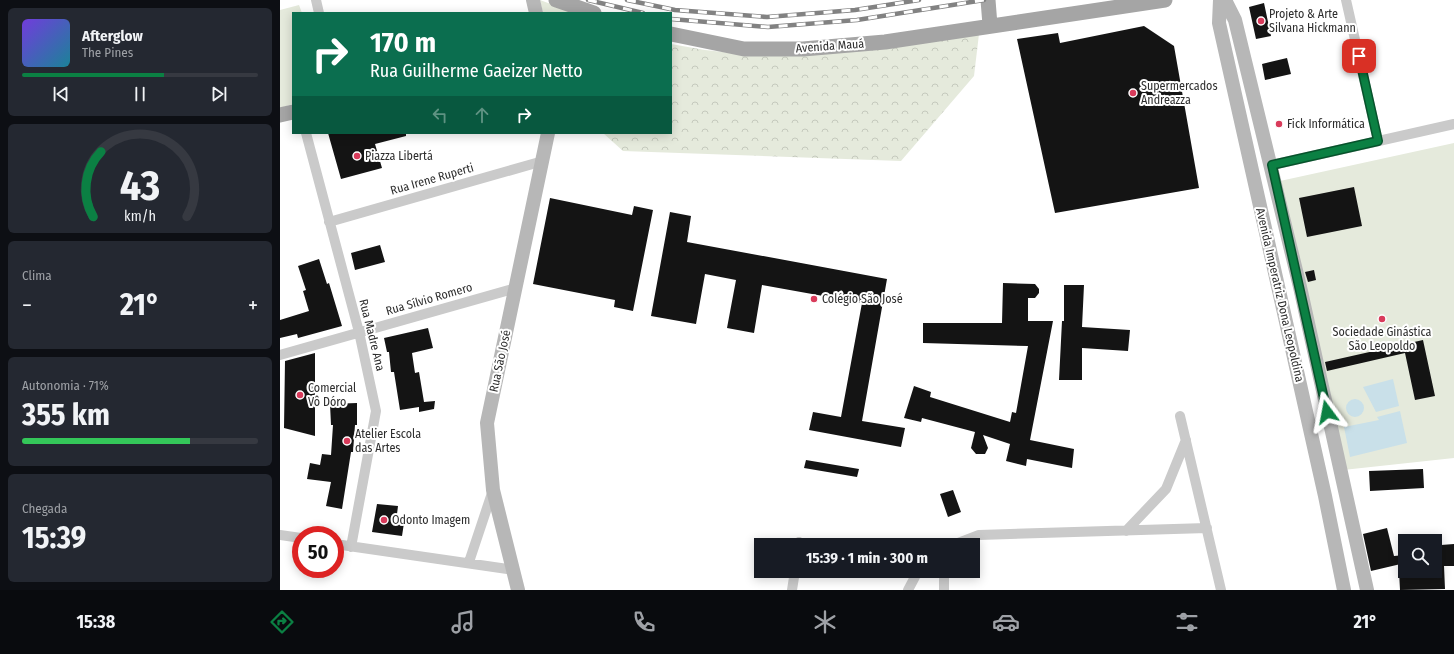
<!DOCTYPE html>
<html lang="pt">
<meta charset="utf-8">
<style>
:root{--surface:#171b24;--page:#242831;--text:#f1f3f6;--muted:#9ea1a6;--line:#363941;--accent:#0b8043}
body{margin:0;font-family:"Fira Sans Condensed",sans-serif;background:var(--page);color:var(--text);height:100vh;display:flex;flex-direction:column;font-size:15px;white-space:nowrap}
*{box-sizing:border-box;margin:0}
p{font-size:13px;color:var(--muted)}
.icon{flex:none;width:22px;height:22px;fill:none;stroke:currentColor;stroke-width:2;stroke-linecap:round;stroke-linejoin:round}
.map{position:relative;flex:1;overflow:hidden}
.sheet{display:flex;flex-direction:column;gap:8px;padding:8px;background:#0d0f14;width:280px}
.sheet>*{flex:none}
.banner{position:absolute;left:12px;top:12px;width:380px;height:122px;border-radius:0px;box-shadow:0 2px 10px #0003;background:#0b6e4f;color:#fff;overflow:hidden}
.tools{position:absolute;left:1118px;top:534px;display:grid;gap:8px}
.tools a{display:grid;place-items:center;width:44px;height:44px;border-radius:0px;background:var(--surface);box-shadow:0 2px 10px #0003;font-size:20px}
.speed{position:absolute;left:12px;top:526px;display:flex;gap:8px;font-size:20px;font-weight:700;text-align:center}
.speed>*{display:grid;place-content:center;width:52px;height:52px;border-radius:50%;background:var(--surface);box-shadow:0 2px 10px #0003;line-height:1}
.speed .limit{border:6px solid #d22;background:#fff;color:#111}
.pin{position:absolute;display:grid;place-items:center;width:34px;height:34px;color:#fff;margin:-17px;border-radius:8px;box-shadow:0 2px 6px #0006}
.me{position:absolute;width:44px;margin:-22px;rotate:347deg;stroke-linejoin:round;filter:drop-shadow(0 0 3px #0008)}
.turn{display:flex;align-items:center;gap:14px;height:84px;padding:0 12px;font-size:18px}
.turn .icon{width:52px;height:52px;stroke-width:2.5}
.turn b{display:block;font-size:28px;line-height:34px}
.lanes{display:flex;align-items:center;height:38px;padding:0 12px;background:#0003;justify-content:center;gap:20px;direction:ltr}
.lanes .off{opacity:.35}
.big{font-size:30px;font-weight:700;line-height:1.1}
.sheet .card{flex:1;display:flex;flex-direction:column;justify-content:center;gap:6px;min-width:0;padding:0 14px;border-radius:6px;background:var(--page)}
.sheet .dial{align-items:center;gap:0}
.dial svg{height:104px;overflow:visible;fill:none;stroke:var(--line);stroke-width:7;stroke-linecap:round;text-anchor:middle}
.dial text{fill:var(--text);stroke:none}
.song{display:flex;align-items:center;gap:12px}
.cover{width:48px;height:48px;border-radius:6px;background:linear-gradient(135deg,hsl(260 70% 55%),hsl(190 70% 35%))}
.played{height:4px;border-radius:2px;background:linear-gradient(90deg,var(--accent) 60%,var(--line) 60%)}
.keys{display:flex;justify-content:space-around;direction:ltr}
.heat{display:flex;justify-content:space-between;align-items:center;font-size:22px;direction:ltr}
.charge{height:6px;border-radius:3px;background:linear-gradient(90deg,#34c759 71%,var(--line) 0)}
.trip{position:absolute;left:474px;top:538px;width:226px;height:40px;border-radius:0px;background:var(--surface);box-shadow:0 2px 10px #0003;font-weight:700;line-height:40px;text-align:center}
.tab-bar{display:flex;height:64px;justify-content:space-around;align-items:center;background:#090b0e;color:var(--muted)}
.tab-bar .icon{width:28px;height:28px}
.tab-bar .on{color:var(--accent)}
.tab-bar b{font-size:18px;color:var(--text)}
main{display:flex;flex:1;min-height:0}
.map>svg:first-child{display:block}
.green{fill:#e5eadc}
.forest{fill:url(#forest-crowns)}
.water{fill:#c9e0e9}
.building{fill:#141414}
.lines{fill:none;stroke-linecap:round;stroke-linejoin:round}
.street{stroke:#cacaca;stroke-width:10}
.secondary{stroke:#b7b7b7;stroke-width:14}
.primary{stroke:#a5a5a5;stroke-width:15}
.rail-casing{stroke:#828282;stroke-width:4.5}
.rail{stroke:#fff;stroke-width:3;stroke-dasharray:9;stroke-linecap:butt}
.route-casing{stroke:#07532c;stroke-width:10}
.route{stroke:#0b8043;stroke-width:7}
.poi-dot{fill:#d93b5b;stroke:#fff;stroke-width:1.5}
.labels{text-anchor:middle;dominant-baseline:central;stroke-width:4;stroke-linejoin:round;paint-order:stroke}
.poi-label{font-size:12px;fill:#2d2d2d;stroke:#fff;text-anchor:start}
.street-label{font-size:12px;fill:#2d2d2d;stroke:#fff}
</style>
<main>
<section class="sheet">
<div class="card">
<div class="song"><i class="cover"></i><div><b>Afterglow</b><p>The Pines</p></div></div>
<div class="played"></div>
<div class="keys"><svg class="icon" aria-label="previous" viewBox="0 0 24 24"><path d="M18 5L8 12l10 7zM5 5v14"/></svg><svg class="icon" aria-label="pause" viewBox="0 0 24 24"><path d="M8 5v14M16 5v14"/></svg><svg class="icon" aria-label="next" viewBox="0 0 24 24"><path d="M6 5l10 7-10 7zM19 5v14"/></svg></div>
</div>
<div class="card dial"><svg viewBox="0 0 100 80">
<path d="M14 69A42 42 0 1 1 86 69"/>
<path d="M14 69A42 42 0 0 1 20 19" stroke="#0b8043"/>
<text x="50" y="56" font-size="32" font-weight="700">43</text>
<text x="50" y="72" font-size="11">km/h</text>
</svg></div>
<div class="card"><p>Clima</p>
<div class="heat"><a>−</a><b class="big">21°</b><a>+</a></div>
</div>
<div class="card"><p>Autonomia · 71%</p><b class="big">355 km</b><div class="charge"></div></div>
<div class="card"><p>Chegada</p><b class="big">15:39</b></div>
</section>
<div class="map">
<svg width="1174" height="590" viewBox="0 0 1174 590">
<defs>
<pattern id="forest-crowns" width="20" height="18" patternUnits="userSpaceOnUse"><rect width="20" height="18" fill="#e5eadc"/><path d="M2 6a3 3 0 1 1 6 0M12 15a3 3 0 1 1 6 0" fill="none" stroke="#c5c9bd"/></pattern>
</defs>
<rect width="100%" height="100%" fill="#fff"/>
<path class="green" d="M260,0L295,13H263Z
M19,5L22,13H13V104L0,108V10Z
M1174,143V458L1063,470L1000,181Z"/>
<path class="forest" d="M699,34L694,76L621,161L343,151L323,133H391V44L425,50L461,54Z"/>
<path class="water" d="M1113,379L1119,406L1096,412L1083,387Z
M1066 408a9 9 0 1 1 18 0a9 9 0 1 1-18 0Z
M1120,411L1127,443L1070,457L1064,427L1099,420L1097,417Z"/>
<path class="building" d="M984,3L991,36L976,39L969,7Z
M864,26L894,46L919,188L775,213L737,39L778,33L780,43Z
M1007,58L1011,74L985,80L982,64Z
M48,133H126V136L95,144L102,168L61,179Z
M1074,187L1082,226L1027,237L1019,198Z
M270,198L352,215L354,206L373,210L353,311L334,307L335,300L253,284Z
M390,212L411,216L407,242L607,279L582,421L625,428L621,447L529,430L533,412L561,417L582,303L482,285L474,333L447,328L456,280L425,274L416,324L371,316Z
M100,245L105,262L75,270L71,253Z
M39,259L47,284L49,283L62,326L18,338L17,334L0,338V320L29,311L23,291L26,290L18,266Z
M1034,270L1036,280L1028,282L1025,272Z
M723,283L755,284L759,289V293L755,298H748V321H773L750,440L794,449L792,468L747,459L746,466L726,461L730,444L703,435L708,448L705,454H696L691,448L695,432L642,418L641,422L624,418L634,386L651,392L650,397L730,422L732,412L736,413L748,346L643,343V323H722Z
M784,285H804L802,327L850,330L848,351L802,348V380H779L782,321H784Z
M148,328L153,348L132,353L135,373L139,372L144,402L155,401L154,409L139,412V407L120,410L114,372H111L109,352H107L104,338Z
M1143,340L1155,396L1135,400L1125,353L1047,371L1045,362Z
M35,353V436L4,428L5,361Z
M77,403V425H75L73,452H71L62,509L46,506L51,482L27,479L30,463L40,465L42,454L51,455L53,425H51L50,404Z
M526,460L579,469L577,477L524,468Z
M1143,469L1144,488L1090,491L1089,471Z
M673,490L681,512L668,517L660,494Z
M97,504L118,506L116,522L124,523L122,536L92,532Z
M1107,528L1114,556L1125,555V563L1091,571L1083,534Z
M1174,544V566H1164L1165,589L1120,590L1119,571H1155V554H1161V545Z"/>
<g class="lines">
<path class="street" d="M36,0L39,13
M1066,0L1098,141
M26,133L79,332L96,411L71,547
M992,165L1174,124
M49,222L263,161
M0,355L236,288
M900,416L941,590
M846,531L886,489L906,440
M0,535L21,538
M55,544L234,570
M519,545V542
M673,545L699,535L927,528
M189,562L213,490
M664,571V590
M512,590L515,571
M628,590L636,575L641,571"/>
<path class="secondary" d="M253,0L256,13
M940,0L939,23L1045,496L1064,590
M945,0L955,20L1020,287L1087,590
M238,590L213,490L207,423L268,133"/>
<path class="primary" d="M276,0L314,13
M708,0L710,25
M391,34L464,49H523L605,42L885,0
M0,115L13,112"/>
<defs>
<path id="rail" d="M308,0L363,13
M347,0L395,10L487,17L575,10L639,0
M391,19L488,27L577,20L704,0"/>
</defs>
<use href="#rail" class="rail-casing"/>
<use href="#rail" class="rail"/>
</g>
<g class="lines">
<defs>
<path id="route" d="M1047,412L992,165L1098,141L1079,56"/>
</defs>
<use href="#route" class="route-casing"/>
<use href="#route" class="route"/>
</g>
<g class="poi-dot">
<circle cx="981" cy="21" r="4"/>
<circle cx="853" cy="93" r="4"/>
<circle cx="999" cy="124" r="4"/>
<circle cx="77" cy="156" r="4"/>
<circle cx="534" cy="299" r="4"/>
<circle cx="1102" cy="319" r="4"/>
<circle cx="20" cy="395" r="4"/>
<circle cx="67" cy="441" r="4"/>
<circle cx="104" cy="520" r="4"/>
</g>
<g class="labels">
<g class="poi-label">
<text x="989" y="14">Projeto &amp; Arte<tspan x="989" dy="14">Silvana Hickmann</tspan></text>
<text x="861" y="86">Supermercados<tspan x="861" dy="14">Andreazza</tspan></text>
<text x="1007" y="124">Fick Informática</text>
<text x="85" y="156">Piazza Libertá</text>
<text x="542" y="299">Colégio São José</text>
<text x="1102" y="332" text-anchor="middle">Sociedade Ginástica<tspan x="1102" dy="14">São Leopoldo</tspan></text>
<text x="28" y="388">Comercial<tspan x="28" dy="14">Vô Dóro</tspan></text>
<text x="75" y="434">Atelier Escola<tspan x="75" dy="14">das Artes</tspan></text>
<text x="112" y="520">Odonto Imagem</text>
</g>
<g class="street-label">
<text transform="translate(550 46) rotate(-4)">Avenida Mauá</text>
<text transform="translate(152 179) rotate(-16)">Rua Irene Ruperti</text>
<text transform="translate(1000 295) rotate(77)">Avenida Imperatriz Dona Leopoldina</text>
<text transform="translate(149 299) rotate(-16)">Rua Sílvio Romero</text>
<text transform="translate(92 335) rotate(76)">Rua Madre Ana</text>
<text transform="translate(220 361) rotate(-78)">Rua São José</text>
</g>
</g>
</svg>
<div class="tools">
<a><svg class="icon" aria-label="search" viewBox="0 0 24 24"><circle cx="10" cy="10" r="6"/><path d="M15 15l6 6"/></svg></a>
</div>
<div class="speed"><div class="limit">50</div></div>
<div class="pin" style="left:1079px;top:56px;background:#d93025"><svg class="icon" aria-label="arrive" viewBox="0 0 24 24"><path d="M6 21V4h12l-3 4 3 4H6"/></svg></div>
<svg class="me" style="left:1047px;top:412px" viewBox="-20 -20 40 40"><path d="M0-17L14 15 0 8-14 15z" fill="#0b8043" stroke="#fff" stroke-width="4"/></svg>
<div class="trip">15:39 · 1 min · 300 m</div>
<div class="banner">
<div class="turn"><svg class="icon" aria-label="right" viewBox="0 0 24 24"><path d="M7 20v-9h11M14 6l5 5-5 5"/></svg><div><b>170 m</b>Rua Guilherme Gaeizer Netto</div></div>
<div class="lanes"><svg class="icon off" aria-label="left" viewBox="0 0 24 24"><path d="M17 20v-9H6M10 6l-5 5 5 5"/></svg><svg class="icon off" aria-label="ahead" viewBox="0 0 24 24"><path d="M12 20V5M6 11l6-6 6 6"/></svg><svg class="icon" aria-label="right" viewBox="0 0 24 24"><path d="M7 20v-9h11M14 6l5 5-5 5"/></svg></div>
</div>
</div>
</main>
<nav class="tab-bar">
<b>15:38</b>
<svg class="icon on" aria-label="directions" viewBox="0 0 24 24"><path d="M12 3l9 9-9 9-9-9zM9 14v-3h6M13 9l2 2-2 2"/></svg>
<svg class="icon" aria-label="music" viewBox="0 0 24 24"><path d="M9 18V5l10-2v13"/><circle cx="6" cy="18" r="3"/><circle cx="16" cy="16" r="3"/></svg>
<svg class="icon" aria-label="phone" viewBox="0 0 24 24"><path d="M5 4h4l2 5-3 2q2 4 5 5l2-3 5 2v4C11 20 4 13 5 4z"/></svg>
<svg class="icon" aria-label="climate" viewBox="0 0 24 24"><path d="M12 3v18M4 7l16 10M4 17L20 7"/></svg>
<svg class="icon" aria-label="car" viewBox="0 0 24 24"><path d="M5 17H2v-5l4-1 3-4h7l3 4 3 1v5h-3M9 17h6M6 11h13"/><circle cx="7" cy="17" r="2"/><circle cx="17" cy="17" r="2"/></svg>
<svg class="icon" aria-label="filters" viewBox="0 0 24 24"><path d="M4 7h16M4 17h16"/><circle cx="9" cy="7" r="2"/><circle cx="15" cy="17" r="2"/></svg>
<b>21°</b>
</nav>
